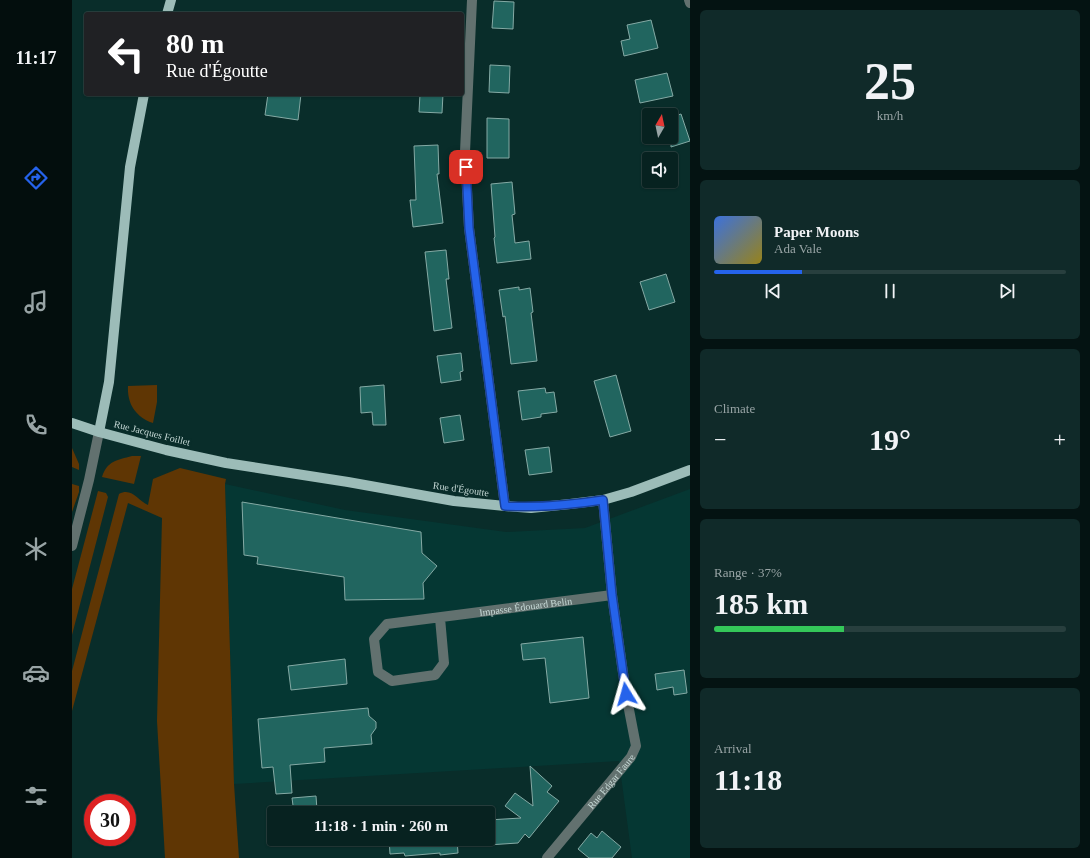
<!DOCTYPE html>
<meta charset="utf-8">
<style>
:root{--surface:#072220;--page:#102a29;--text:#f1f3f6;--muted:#98a4a5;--line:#283f3e;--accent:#2563eb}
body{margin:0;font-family:"Times New Roman",serif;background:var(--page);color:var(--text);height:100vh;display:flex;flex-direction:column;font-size:15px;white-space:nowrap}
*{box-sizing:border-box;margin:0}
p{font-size:13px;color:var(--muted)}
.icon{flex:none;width:22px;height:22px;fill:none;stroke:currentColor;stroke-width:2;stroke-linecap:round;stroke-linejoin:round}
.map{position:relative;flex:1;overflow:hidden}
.sheet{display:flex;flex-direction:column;gap:10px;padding:10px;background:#041312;width:400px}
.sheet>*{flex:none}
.guide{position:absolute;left:12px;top:12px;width:380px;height:84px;border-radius:4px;box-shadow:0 1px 3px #0004,0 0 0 1px var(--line);background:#202124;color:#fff;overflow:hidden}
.needle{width:26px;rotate:9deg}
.controls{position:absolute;left:570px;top:108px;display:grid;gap:8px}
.controls a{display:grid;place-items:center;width:36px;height:36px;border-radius:4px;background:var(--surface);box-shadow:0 1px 3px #0004,0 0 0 1px var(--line);font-size:20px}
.speed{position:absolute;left:12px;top:794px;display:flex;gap:8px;font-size:20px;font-weight:700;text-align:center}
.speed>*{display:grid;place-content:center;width:52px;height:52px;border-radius:50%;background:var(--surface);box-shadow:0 1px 3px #0004,0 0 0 1px var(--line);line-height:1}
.speed .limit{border:6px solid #d22;background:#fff;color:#111}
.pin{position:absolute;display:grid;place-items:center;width:34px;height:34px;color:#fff;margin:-17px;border-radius:8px;box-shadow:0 2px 6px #0006}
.me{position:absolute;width:44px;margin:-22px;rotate:352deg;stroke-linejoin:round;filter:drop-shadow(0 0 3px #0008)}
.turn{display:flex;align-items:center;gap:14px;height:84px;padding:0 16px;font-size:18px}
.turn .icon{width:52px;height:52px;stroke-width:2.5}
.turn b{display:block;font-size:28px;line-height:34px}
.big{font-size:30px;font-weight:700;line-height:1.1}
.sheet .tile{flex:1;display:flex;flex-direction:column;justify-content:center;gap:6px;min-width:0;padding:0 14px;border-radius:6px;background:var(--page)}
.sheet .dial{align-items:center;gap:0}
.dial b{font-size:52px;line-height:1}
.song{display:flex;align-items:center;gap:12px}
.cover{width:48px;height:48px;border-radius:6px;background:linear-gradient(135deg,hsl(220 70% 55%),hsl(50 70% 35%))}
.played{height:4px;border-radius:2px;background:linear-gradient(90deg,var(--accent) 25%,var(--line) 25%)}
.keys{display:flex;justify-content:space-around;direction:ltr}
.heat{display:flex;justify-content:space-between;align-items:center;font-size:22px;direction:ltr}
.charge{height:6px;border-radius:3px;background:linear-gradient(90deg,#34c759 37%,var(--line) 0)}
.trip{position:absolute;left:195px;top:806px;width:228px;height:40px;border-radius:4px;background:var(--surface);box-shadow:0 1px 3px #0004,0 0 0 1px var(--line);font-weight:700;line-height:40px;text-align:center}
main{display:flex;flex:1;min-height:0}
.tab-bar{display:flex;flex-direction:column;width:72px;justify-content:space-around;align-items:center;background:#030e0d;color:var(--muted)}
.tab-bar .icon{width:28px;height:28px}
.tab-bar .selected{color:var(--accent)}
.tab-bar b{font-size:18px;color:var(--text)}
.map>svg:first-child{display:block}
.built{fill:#053733}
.green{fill:#5f3604}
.building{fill:#21655f;stroke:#85aaa5}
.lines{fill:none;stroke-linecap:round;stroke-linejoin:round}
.minor{stroke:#62716f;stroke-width:10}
.major{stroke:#9cbcb8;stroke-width:10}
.route-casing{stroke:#184099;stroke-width:10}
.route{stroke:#2563eb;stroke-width:7}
.labels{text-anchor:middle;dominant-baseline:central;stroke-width:4;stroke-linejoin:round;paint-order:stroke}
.street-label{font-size:10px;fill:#c6d9d6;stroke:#092d2a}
</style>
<main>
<nav class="tab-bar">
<b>11:17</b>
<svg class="icon selected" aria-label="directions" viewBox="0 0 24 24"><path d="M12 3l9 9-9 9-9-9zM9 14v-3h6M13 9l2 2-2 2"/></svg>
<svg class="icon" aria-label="music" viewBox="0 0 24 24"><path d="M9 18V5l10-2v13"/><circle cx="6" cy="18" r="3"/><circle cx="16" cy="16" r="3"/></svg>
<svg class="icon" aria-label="phone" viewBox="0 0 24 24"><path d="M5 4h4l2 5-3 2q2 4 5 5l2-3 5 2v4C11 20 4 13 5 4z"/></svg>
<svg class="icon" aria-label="climate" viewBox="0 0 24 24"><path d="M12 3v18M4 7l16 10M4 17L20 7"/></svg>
<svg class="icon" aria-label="car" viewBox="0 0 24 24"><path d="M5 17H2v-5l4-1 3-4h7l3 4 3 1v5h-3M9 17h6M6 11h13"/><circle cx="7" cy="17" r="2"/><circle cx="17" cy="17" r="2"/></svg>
<svg class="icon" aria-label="filters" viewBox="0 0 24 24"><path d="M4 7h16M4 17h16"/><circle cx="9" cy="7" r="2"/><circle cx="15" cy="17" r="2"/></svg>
</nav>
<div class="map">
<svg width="618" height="858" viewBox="0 0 618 858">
<rect width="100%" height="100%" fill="#092d2a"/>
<path class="built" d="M153,484L273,510L434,532L513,528L618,489V858H560L547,761L162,784Z"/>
<path class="green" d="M85,385V402L81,423C64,417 55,404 56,386Z
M0,448L7,464V470L0,467Z
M60,456H69L62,484L30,477C35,461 45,460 60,456Z
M108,468L154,479L153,484L162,784L167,858H93L85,721L90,518L56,503L0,711V671L47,494C60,487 66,501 76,505L81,479Z
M0,484L7,486V492L0,512Z
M26,491L34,493L36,497L0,635V589Z"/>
<path class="building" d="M422,1L442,2L441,29L420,28Z
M579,20L586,48L552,56L549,41L558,39L555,25Z
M418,65L438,66L437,93L417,92Z
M595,73L601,96L568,103L563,80Z
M196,94H229L226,120L193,115Z
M348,94H371L370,113L347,112Z
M609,114L618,141L599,147V117Z
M415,118L437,119V158H415Z
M366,145L367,174H365L371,223L341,227L338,200H344L342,146Z
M440,182L443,214L440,215L443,243L457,241L459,259L425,263L422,238L423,237L419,184Z
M374,250L377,279H374L380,328L362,331L353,252Z
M594,274L603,302L577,310L568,282Z
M447,287V290L458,288L461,312L459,313L465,361L439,364L433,316L431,317L427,290Z
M389,353L391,371L388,372L389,380L369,383L365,356Z
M544,375L559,431L538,437L522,381Z
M312,385L314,425H301L300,412L289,413L288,387Z
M473,388L474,393L482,392L485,412L469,414V417L450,420L446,391Z
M388,415L392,440L372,443L368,418Z
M477,447L480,472L457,475L453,450Z
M170,502L349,532L350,553L365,566L351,583L352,599L273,600L272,577L185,564L186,557L172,555Z
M511,637L517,698L478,703L473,658L451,660L449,644Z
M273,659L275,684L219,690L216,666Z
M612,670L615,693L602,695L601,687L585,690L583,674Z
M296,708L297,716L304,722V728L299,735L300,744L252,748L253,762L218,765L220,793L204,794L201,767L190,768L186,719Z
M458,766L480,786L475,792L487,801L457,838L453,834L446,843L416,845V820L449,818L433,806L443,793L461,806Z
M244,796L245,810H243V813H222L220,798Z
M530,831L549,847L540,858H517L506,849L519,833L525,838Z
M317,839H385L386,853L368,855V853L333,856L332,853L318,854Z"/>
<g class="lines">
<g class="minor">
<path d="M400,0L393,152L397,228L433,506"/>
<path d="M617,0L618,3"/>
<path d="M0,546L17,480L27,432"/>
<path id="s1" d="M368,618L372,663L363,675L320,681L306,672L302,639L315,624L540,595"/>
<path id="s2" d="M475,858L559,757L564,746L554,694L540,595L531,500"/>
</g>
<path class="major" d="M95,14L99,0
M0,423L27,432L94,450L154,463L276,482L382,501L433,506L459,508L498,504L531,500L559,492L618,470
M27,432L37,382L58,167L72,94"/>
</g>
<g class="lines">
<defs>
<path id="route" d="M394,167L397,228L433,506C466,508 498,505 531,500L540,595L554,694"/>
</defs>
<use href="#route" class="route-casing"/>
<use href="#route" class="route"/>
</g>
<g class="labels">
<g class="street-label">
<text transform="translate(80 433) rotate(14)">Rue Jacques Foillet</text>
<text transform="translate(389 489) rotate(8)">Rue d'Égoutte</text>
<text stroke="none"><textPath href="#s1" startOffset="313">Impasse Édouard Belin</textPath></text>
<text stroke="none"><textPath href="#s2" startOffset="100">Rue Edgar Faure</textPath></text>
</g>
</g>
</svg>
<div class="controls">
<a><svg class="needle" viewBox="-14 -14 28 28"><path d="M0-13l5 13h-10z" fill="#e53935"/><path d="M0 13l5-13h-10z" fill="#98a4a5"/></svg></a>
<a><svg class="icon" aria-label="sound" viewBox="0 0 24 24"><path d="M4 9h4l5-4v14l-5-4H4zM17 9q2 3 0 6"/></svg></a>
</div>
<div class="speed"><div class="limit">30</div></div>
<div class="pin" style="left:394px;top:167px;background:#d93025"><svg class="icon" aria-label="arrive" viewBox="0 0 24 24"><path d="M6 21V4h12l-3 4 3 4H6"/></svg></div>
<svg class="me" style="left:554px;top:694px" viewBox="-20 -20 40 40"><path d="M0-17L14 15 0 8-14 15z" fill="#2563eb" stroke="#fff" stroke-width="4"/></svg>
<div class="trip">11:18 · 1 min · 260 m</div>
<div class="guide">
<div class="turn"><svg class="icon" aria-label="left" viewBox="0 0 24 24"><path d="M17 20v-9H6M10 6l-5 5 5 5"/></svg><div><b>80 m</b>Rue d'Égoutte</div></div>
</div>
</div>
<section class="sheet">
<div class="tile dial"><b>25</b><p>km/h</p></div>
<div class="tile">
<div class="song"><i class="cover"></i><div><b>Paper Moons</b><p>Ada Vale</p></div></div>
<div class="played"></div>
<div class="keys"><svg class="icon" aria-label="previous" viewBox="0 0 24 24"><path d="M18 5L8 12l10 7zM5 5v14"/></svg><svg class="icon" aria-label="pause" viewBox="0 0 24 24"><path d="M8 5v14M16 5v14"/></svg><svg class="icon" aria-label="next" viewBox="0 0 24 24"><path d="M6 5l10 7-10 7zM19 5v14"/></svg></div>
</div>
<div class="tile"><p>Climate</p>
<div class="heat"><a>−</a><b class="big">19°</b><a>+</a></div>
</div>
<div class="tile"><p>Range · 37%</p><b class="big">185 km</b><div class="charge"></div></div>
<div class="tile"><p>Arrival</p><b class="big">11:18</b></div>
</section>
</main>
